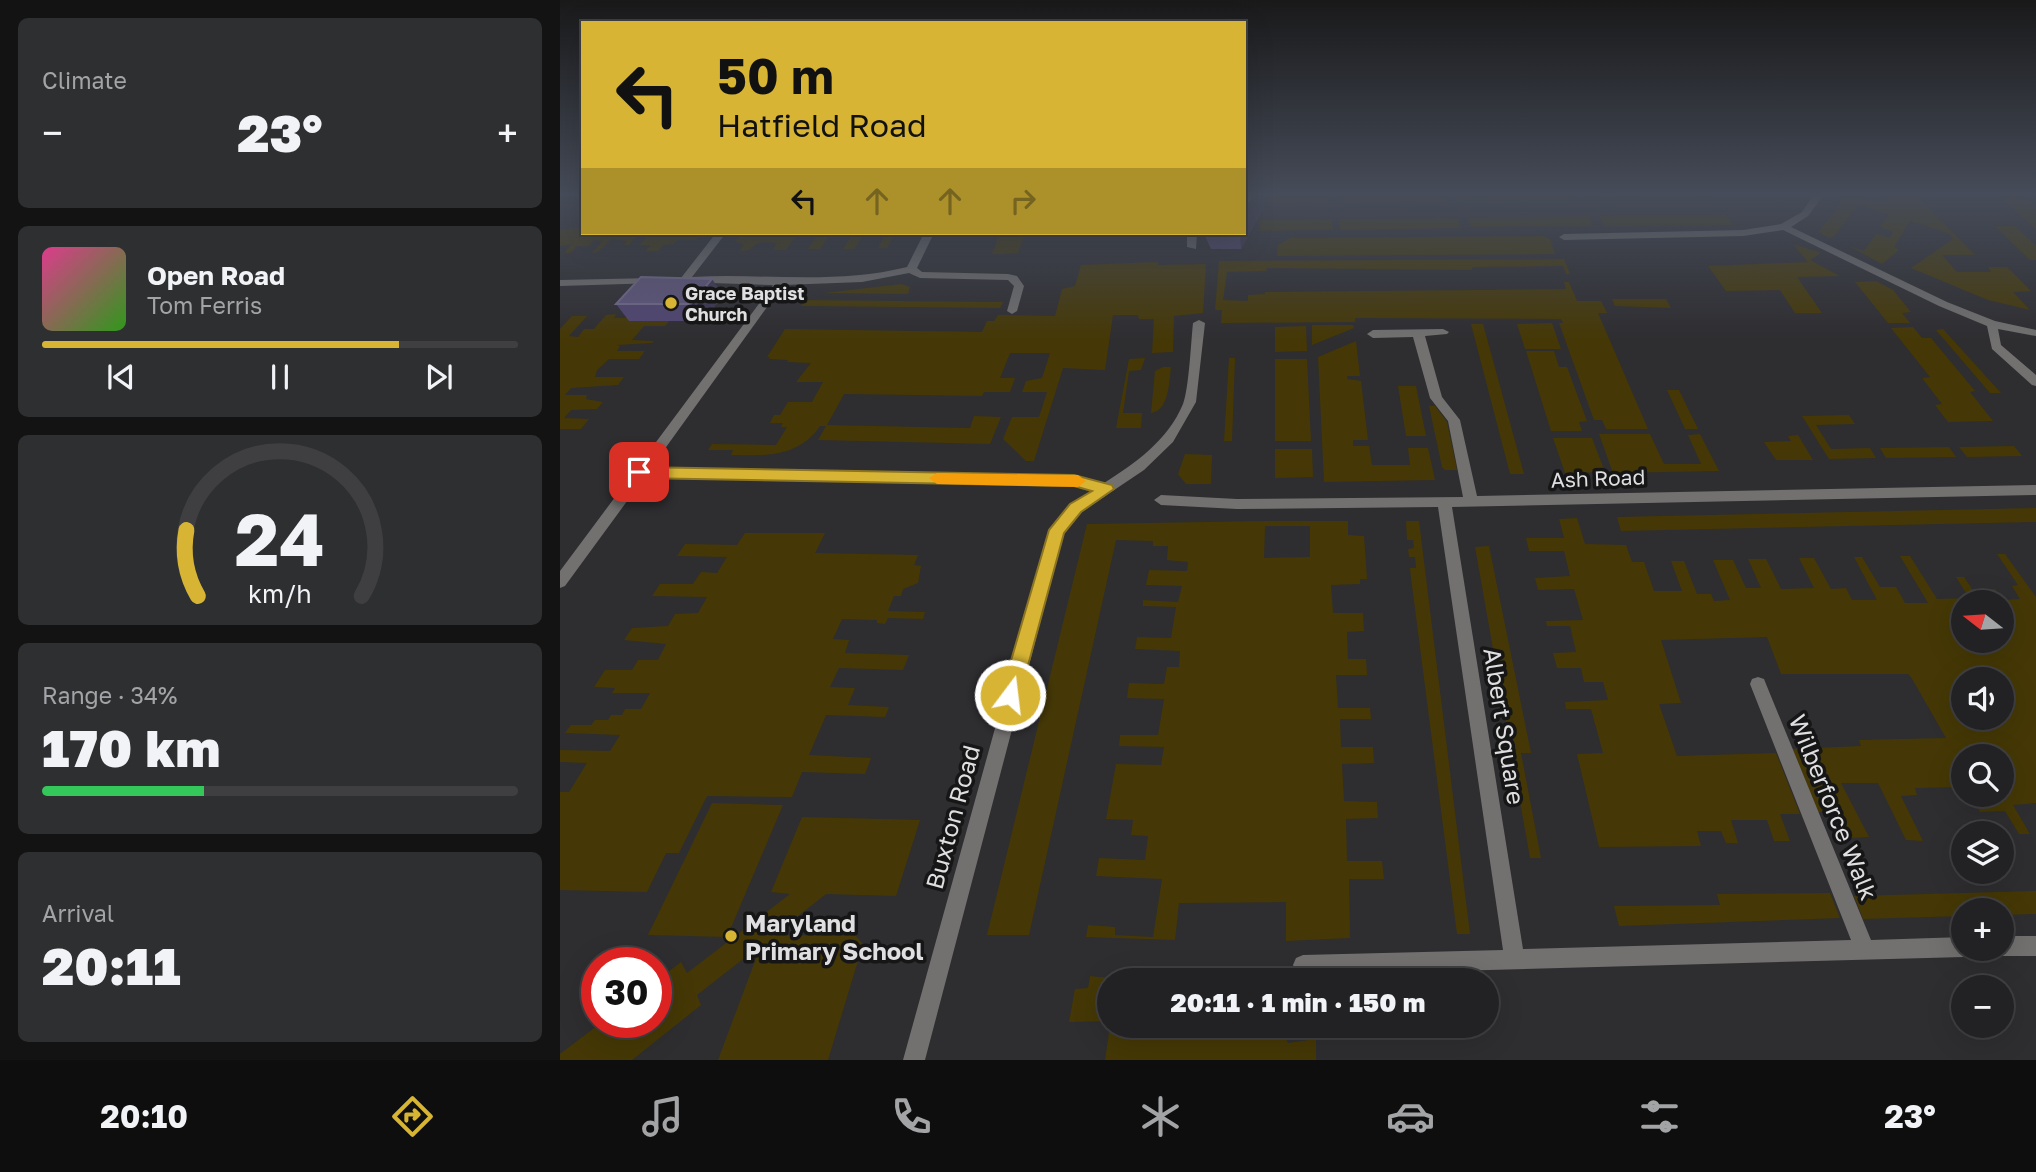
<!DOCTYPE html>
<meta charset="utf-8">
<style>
:root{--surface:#222224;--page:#2e2f31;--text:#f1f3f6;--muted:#a2a4a6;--line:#3f3f41;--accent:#d7b434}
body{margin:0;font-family:"Golos Text",sans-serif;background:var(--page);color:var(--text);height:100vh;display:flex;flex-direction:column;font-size:26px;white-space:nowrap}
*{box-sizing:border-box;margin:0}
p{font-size:23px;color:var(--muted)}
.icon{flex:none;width:38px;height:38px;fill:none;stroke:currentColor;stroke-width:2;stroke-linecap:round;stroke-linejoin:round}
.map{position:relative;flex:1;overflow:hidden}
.sheet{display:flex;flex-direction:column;gap:18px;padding:18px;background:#131314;width:560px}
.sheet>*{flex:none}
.hud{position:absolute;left:21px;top:21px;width:665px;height:214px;border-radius:0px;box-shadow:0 7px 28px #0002,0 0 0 2px var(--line);background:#d7b434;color:#111;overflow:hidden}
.needle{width:46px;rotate:287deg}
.buttons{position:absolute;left:1391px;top:590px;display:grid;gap:14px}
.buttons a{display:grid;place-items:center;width:63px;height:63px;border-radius:50%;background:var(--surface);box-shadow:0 7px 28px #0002,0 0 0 2px var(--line);font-size:35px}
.speed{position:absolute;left:21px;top:947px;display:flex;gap:14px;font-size:35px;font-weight:700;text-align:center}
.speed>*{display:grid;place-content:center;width:91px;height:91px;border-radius:50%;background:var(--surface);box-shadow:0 7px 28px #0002,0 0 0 2px var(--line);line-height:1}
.speed .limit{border:10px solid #d22;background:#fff;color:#111}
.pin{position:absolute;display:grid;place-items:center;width:60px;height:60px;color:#fff;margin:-30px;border-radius:14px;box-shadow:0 4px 10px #0006}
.me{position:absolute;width:77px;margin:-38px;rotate:15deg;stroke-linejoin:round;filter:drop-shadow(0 0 5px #0008)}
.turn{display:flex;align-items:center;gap:24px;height:147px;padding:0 21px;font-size:32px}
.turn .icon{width:91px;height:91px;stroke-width:2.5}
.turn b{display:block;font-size:49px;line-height:60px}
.lanes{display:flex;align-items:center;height:66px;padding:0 21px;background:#0003;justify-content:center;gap:35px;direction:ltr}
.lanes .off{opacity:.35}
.big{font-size:52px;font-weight:800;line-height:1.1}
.sheet .widget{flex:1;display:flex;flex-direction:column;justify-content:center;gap:10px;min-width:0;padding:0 24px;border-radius:10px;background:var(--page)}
.sheet .dial{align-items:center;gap:0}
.dial svg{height:182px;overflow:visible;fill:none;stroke:var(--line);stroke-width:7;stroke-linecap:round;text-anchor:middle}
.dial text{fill:var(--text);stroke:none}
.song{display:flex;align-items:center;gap:21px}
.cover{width:84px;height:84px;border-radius:10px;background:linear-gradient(135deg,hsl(330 70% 55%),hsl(110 70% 35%))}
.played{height:7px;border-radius:4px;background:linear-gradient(90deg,var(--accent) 75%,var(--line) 75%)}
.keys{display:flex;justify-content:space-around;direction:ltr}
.heat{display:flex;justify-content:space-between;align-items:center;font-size:38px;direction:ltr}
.charge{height:10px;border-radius:5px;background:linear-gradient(90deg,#34c759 34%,var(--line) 0)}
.trip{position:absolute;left:537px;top:968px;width:402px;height:70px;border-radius:35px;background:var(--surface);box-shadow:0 7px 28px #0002,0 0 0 2px var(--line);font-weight:800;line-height:70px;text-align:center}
.menu{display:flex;height:112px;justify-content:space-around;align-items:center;background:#0e0e0e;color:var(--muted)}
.menu .icon{width:49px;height:49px}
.menu .active{color:var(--accent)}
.menu b{font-size:32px;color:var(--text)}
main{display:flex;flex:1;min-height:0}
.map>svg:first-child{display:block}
.green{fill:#453806;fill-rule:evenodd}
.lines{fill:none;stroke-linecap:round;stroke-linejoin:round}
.minor{fill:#727170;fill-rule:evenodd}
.wall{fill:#524673}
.shaded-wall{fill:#3d3553}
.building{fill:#61577f;stroke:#756c8e;stroke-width:2}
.route{fill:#d7b434;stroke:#8c7522;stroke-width:2}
.slow{fill:#f59e0b}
.poi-dot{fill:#d7b434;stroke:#161617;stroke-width:2.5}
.labels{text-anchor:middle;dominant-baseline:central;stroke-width:7;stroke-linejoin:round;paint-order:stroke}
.far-poi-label{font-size:18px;font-weight:bold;fill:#dfdfe1;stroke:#161617;text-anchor:start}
.street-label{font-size:21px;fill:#dfdfe1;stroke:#161617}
.near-street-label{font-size:24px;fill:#dfdfe1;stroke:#161617}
.near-poi-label{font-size:24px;font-weight:bold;fill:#dfdfe1;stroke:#161617;text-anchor:start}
</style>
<main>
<section class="sheet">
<div class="widget"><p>Climate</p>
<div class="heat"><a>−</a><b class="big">23°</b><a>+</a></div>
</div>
<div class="widget">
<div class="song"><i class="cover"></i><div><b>Open Road</b><p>Tom Ferris</p></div></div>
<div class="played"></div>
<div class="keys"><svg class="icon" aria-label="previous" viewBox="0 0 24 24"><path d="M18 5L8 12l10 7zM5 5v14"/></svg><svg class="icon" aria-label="pause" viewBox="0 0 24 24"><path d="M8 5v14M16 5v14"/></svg><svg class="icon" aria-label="next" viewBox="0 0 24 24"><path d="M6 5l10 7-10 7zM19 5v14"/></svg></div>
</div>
<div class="widget dial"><svg viewBox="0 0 100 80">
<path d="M14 69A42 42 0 1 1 86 69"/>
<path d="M14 69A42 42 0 0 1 9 40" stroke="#d7b434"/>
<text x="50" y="56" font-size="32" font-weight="700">24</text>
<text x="50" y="72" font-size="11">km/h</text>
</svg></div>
<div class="widget"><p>Range · 34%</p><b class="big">170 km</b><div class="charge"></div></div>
<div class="widget"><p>Arrival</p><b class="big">20:11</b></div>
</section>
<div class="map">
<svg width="1476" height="1060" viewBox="0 0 1476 1060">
<rect width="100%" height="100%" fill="#2e2d30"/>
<path class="green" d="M699,193H769L770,202L699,203Z
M778,193H886L888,201L778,202Z
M896,193H1014L1017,199L899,201Z
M1026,193H1146L1156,198L1029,199Z
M1282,193H1299L1307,201H1328L1322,193H1354L1415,255H1382L1397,272H1431L1428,267H1447L1471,291L1453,292L1470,310L1428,300L1351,268L1393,239L1390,234L1350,221L1334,247L1339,250L1322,264L1289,246L1304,251L1316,234L1330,238L1333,232L1320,227L1329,214L1298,205L1274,236L1270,238L1258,232L1279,206Z
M1436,193H1460L1476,207V229Z
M1166,215L1173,225L1044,226L1039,216Z
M1029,216L1033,226L911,227L908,218Z
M898,218L901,228L780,230L779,219Z
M772,219L773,230L699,231V220Z
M1435,226H1455L1476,246V260H1470Z
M23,228V233H142L136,240H117L113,244L103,245L98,251H86L91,245H80L88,235H78L69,245H64L67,241L51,239L38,252L32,253L43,241L34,240L28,246H17L10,253H4L12,244L0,246V229Z
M182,233H343L334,235L327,248H318L324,237L315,234L302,237L294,249H283L291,236H269L260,249H248L256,237H235L226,250H213L217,243C208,243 199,238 190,250L180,251L184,244L175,241Z
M440,233H465L458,253L432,254Z
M984,236L990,239L995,254L717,256L718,245L730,238Z
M1233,244L1261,253L1250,260L1280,276L1237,277L1262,313H1235L1220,290L1166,291L1148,266L1248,262Z
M1004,259L1010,274H1006L1003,266L912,267V270L707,268L706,271L667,272L663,300L688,301V295L705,294V292L1006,289L1004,282H1009L1017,301H1041L1047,313H1038L1088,429H1046L1042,420H1034L999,323H1003L1001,319L795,318V322L661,323L662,310H655L659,261Z
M598,262V265L646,264L643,313L614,316L613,352L592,353L594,319H579L578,315H553L545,370L503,368L474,461H466L443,439L452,417H479L487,392H462L466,381L482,378L490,353H450L440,378H455L450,392H424L422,396L284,394L267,425L410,428L414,416L441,417L430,444L258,440L266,426H260C239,457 206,456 171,455L173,450H148L152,444L216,445L227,427H221L223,423H210L214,415H220L228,402H252L263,382H236L251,363L227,362L228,360L209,359L210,357H207L225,329L422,332L427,321H434L438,315L495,316L502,289L515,286L521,265Z
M1316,281L1333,290L1351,312L1342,313L1350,323H1328L1295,282Z
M341,284L350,287L348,294L264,293Z
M1052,299H1106L1111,308L1055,306Z
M246,300L439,302H443L440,308L241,306Z
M56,314L54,318H70L69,321H109L105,326H84L72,340L94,341L92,343L57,345L60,346L57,351H85L79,359H49L37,370L35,377H64L58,385L11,388L5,395H27L26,399L43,402L37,409L11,410L4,418L29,419L21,429H0V329L12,316H27L9,336L18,337L24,329H34L46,315Z
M992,323L1001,349H965L957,324Z
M911,324H923L964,474H950Z
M752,325H793L794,328L752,345Z
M746,326L747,351L715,352V327Z
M1353,327L1362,338H1371L1415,391L1410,392L1433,421L1388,422L1375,405L1382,404L1362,378L1370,377L1331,328Z
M1383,329L1441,393H1430L1376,330Z
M796,341L800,376H787V379L801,381L808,440H793V446H809L812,465H850L848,448H868L875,480L764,482L758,357Z
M966,351H994L999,367H1007L1027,421L1019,422L1022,431H991Z
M585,358L581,370L569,371L563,413H582L581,428H556L569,359Z
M669,358H675L672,441H664Z
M715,359H747L751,441H715Z
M603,367H611C609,382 609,411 591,413L595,371Z
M838,386H856L866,436H846Z
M1107,390H1119L1138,429H1125Z
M869,406H875L887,422L897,470H885L882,467Z
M1289,415L1295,424L1256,425L1271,449L1310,448L1316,458L1269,459L1242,416Z
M1039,434H1090L1104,464H1141L1128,435L1140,434L1159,471L1053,473Z
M1238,435L1253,460H1216L1204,442L1231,441L1228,436Z
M993,438H1032L1045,472L1005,473Z
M1454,446L1462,456L1407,457L1399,447Z
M1389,447L1396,457L1326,458L1320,448Z
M715,449H752L753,477L715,478Z
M625,454L652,455L651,484H626L618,474Z
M1476,508V522L1105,530L1061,531L1057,517Z
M1017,518L1025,544L1066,545L1072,562H1084L1094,591H1122L1111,561H1124L1137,594H1151L1154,601L1170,600L1153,560H1173L1186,588H1201L1188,559H1206L1221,589L1254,588L1239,558H1254L1271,589L1286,588L1292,600H1317L1294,557H1302L1320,587H1336L1345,603H1368L1340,556H1350L1377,599L1409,598L1396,577H1404L1412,589H1435L1443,600L1460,599L1452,586L1458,585L1437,554H1445L1476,597V803L1453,805L1470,834H1459L1445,811L1420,812L1410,795L1442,794V756H1404L1403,787L1355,788L1357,795L1341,796L1363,841L1346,840L1318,783H1281L1309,837L1291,838L1279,811L1258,812L1232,749L1301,746L1299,740L1386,738L1351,677L1348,674H1221L1207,637L1101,640L1121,703L1099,704L1117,756L1216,753L1240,814H1220L1230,841H1214L1207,820H1171L1178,843H1166L1161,831H1137L1141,846L1039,847L1017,754L1043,753L1031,709H1006L1005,702L1048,700L1043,682H1024L1021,668H997L993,653L1016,652L1010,626H987L986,621L1023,620L1014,589L978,590L975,578L1010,576L1004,551H969L966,538H1004L999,519ZM1404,602H1442V640H1404ZM1404,679H1442V718H1404Z
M704,521H788V535L804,536L807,579H800V584L771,585L773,613H803L804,631L787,632L788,659H806L807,675H776L778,708H810L811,719H780L781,747H813L814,763L782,764L784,801L817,802L818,818L786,819L787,861H822L824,879H789L790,938L726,941V902L619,903L615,940L526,937L528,925L555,927V935L593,937L602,879L536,876L539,858L585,860L588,836L571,835L573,820L546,819L556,764L601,765L604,747L559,746L560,735H598L604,699L567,698L569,683L604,684L607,667H619L620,651L575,649L577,637L611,638L616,607L583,606V600L618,602L622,586L586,585L589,570L627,571L628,562L607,560L608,546H593V541L556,540L469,935H427L527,524ZM750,526V557L704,558L705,526Z
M846,521H859L910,934H897L851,578L850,568H856L855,557H849L848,549L854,548L853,540H847Z
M185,533H265L255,553L358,555L354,565L361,566L358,583L343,589L341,596H334L328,611L365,612L363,619L328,618L325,624L317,623V620L282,619L273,639L289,640L285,653L349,655L343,670L279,668L270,687L295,688L288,705L329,707L325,717L266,715L249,755L311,758L305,774L242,772L232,797L147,796L119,853H106L87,892L0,890V792H9L27,763L0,762V750L50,751L60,735L5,733L11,725H31L35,720H48L51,715H62L65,709H81L90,693H52L55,688L34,687L45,670H72L78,660H98L106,644L64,640L72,628L108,626L115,614L138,613L147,597L92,596L100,584H133L141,572L157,573L167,557L117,556L125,544L177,545Z
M929,546L971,753H961L981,858H970L915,547Z
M152,803L223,805L167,937L88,935Z
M242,817L360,820L336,896L266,894L214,935L296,936L303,944L268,1060H158L201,945L137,995L141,1005L72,1060H0V1054L42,1022H96V981L121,962L127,973L230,894L211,892Z
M1476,891V914L1442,915V910H1404L1403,916L1303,919L1294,896Z
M1270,893L1280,918L1059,926L1054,906L1160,905L1157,894Z
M530,976L539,977L608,978L550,980L549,1021L509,1022L515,989L528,988Z
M550,1026H644V1034L724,1035L728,1043L756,1039V1060H545Z"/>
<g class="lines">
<path class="minor" d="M1255,193H1265L1248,216L1231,227L1387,302L1435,321L1476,330V336L1438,329L1441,345L1476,375V386L1472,385L1432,349L1427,326L1379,306L1223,230L1183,236L1004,240L999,237L1004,234L1183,230L1221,224L1242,212Z
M156,233H166L132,277C205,273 275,285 347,267L364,233H374L357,268L362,272L448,274L457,276L464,286L457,311L452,314L447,311L454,286L448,280L360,278L349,273L302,282L223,285L91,468L514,475L544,483C576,463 608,440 623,404C629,388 631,342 633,323L639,320L645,323L636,402L613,442L584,470L517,515L504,532L365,1060H343L490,530L507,507L533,490L514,485L84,478L5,586L0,588V571L213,285L121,282V278Z
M627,233H637L636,249L627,247Z
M93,278L98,281L97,283L0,286V280Z
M883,329L889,332L887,334L865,336L882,397L900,420L917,496L1476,485V495L892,507L963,949L1291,940L1190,684L1192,679L1198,677L1204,679L1206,684L1311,940L1404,937V948H1413L1411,954L1404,957L743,975L736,972L733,965L736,958L743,955L943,950L878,507L677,509L601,505L594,500L601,495L677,499L903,497L888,421L870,398L853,337L813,338L807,334L813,330Z
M1442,936H1476V956H1442L1435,953L1433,948H1442Z"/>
</g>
<path class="wall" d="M684,193H707V202L681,249H651L645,236L644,233H684Z
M163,295L143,321H69L56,304Z"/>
<path class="shaded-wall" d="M694,193H707V202L681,249L680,233H684V208Z
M152,279L163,295L143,321L131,304Z"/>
<path class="building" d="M684,193H694L684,208Z
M81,277L152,279L131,304H56Z"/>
<linearGradient id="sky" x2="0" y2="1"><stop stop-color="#19191a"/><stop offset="0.57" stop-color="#464c59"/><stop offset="1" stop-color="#464c59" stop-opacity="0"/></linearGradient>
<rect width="1476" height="341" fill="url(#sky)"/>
<path class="route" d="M79,467L514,475L552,485L554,489L521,512L504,533L460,695L457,701L450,704L444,701L441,695L489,530L510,504L532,491L514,486L79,478L72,472Z"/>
<path class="slow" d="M377,473L518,475L526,481L518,487L377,484L369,478Z"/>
<g class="poi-dot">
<circle cx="111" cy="303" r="7"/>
<circle cx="171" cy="936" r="7"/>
</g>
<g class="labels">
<g class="far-poi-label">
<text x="125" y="293">Grace Baptist<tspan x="125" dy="21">Church</tspan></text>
</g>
<g class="street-label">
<text transform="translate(1038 478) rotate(-2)">Ash Road</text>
</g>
<g class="near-street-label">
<text transform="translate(945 726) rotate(81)">Albert Square</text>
<text transform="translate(1274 807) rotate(68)">Wilberforce Walk</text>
<text transform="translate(392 817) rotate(-75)">Buxton Road</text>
</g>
<g class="near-poi-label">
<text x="185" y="922">Maryland<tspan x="185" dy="28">Primary School</tspan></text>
</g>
</g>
</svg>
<div class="buttons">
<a><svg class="needle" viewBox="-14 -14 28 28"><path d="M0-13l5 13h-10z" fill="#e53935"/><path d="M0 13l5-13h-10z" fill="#a2a4a6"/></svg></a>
<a><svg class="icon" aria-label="sound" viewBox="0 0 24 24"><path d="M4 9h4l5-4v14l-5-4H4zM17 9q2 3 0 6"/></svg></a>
<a><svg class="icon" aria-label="search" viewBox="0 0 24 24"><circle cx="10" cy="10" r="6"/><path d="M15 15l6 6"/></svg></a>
<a><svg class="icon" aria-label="layers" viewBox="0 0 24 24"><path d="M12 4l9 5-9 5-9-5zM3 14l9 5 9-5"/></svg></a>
<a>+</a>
<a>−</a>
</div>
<div class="speed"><div class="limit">30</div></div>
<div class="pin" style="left:79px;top:472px;background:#d93025"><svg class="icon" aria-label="arrive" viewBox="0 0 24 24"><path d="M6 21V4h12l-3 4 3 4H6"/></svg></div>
<svg class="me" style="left:450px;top:695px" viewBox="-20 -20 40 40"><circle r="17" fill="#d7b434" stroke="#fff" stroke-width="3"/><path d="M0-11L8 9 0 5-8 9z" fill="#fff"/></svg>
<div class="trip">20:11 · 1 min · 150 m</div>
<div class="hud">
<div class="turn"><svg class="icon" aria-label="left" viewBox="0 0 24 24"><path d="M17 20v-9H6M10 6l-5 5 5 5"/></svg><div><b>50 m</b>Hatfield Road</div></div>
<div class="lanes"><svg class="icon" aria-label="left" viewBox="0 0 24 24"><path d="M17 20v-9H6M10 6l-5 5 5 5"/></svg><svg class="icon off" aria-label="ahead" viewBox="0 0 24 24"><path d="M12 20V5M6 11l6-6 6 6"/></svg><svg class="icon off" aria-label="ahead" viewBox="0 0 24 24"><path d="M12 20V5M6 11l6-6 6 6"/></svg><svg class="icon off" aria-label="right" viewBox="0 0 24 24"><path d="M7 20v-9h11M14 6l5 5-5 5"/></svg></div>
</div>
</div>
</main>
<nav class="menu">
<b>20:10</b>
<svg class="icon active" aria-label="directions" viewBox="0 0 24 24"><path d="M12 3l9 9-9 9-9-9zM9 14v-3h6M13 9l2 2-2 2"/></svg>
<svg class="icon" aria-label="music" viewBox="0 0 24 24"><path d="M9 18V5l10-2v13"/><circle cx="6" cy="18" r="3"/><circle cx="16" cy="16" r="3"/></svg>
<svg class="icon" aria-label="phone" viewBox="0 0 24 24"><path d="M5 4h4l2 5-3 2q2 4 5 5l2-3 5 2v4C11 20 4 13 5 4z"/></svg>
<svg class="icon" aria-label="climate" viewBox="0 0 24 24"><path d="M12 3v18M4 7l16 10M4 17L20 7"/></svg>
<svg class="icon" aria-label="car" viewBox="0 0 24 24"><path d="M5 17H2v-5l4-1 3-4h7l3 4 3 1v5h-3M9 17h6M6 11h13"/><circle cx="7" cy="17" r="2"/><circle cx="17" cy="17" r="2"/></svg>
<svg class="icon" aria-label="filters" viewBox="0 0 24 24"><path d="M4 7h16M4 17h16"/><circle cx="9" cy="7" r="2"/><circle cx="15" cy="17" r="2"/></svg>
<b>23°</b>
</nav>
